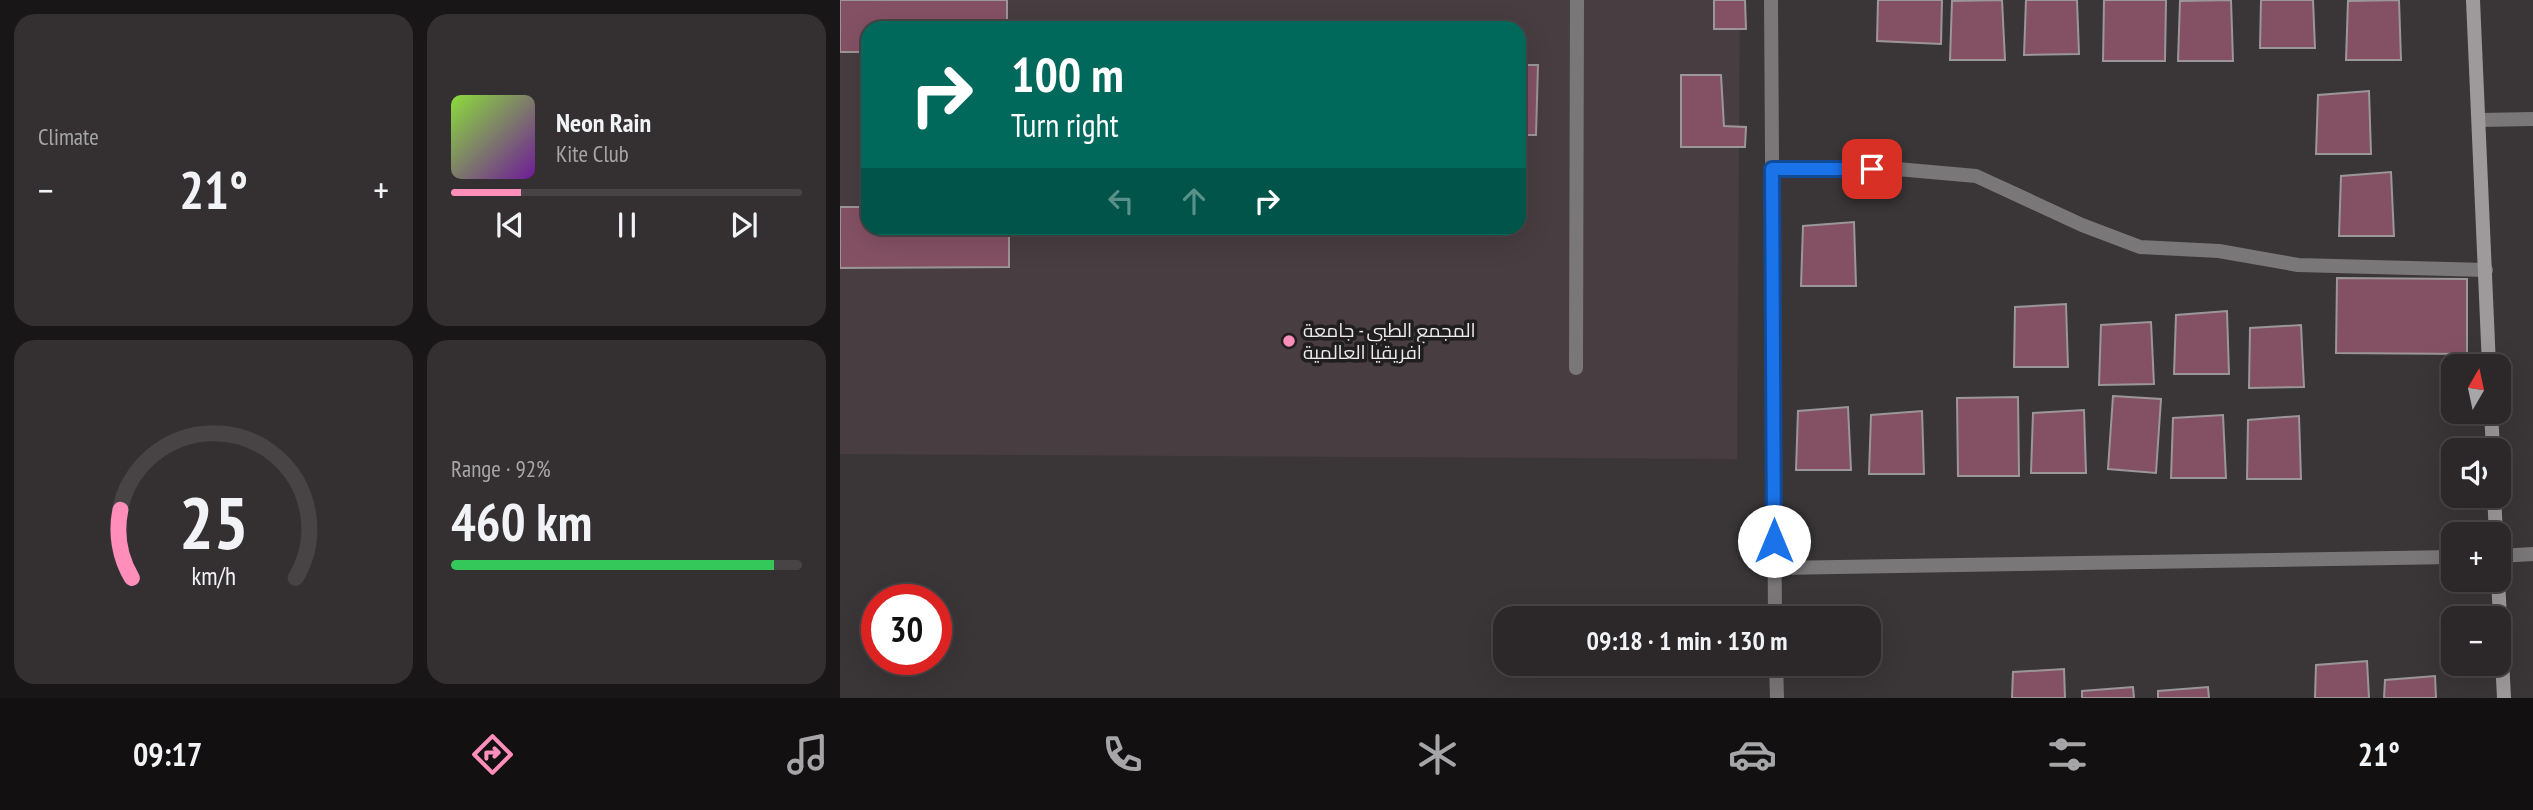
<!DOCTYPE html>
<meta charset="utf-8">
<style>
:root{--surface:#2c2829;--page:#343031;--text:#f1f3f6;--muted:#a6a6a8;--line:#484446;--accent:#ff8eba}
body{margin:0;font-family:"PT Sans Narrow",Cairo,sans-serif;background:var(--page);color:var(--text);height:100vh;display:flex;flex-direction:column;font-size:26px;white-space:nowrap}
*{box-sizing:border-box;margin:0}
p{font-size:23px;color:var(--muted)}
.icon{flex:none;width:38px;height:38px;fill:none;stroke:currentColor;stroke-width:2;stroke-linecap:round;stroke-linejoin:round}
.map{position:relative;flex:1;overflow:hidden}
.sheet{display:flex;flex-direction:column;gap:14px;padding:14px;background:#181617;width:840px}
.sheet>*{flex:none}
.hud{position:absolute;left:21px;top:21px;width:665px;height:214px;border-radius:21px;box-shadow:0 7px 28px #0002,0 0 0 2px var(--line);background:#00695c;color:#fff;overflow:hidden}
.needle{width:46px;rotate:9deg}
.fabs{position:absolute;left:1601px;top:354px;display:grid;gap:14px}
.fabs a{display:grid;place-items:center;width:70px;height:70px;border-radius:14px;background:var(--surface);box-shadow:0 7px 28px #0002,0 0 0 2px var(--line);font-size:35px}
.speed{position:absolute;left:21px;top:584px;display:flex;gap:14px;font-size:35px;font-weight:700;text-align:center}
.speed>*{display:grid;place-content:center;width:91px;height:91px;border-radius:50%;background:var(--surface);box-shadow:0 7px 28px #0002,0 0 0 2px var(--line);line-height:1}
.speed .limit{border:10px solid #d22;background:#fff;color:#111}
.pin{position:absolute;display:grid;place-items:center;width:60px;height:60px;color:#fff;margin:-30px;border-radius:14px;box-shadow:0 4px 10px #0006}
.me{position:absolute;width:77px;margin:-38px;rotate:0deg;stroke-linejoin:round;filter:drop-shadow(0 0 5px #0008)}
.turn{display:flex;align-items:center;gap:24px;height:147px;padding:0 35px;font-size:32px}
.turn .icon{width:91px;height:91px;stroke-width:2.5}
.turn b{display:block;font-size:49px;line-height:60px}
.lanes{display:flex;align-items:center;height:66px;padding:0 35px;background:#0003;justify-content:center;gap:35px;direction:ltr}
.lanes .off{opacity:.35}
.big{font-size:52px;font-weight:700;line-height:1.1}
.sheet .tile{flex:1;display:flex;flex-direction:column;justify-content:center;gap:10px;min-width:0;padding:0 24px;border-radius:21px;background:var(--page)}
.sheet .dial{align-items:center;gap:0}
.dial svg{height:182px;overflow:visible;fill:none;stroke:var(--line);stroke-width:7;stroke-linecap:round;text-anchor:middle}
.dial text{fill:var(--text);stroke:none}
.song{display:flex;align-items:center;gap:21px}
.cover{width:84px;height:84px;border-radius:10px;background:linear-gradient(135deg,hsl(90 70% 55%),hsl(280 70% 35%))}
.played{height:7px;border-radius:4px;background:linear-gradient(90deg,var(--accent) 20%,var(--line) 20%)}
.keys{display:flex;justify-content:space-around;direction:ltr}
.heat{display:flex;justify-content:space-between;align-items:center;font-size:38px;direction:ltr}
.charge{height:10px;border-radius:5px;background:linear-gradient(90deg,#34c759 92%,var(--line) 0)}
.sheet .tiles{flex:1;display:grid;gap:14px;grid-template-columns:repeat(2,1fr)}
.trip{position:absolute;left:653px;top:606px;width:388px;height:70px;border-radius:21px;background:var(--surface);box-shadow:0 7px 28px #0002,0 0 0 2px var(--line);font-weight:700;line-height:70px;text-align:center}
.menu{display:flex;height:112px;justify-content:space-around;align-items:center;background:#121010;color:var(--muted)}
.menu .icon{width:49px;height:49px}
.menu .active{color:var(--accent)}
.menu b{font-size:32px;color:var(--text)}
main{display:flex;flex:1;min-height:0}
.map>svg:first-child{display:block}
.built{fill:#483d41;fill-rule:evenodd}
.building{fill:#845164;stroke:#9b9697;stroke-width:2}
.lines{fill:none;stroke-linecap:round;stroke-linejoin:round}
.lane{stroke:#797778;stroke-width:14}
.street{stroke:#797778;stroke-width:14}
.secondary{stroke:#9e9a9c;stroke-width:14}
.route-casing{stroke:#114b97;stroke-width:18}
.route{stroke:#1a73e8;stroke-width:12}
.poi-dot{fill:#ff8eba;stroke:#201e1e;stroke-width:2.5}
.labels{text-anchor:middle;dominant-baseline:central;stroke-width:7;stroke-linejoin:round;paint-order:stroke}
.poi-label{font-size:19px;fill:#eeebec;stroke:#201e1e;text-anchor:start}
</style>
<main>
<section class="sheet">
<div class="tiles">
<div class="tile"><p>Climate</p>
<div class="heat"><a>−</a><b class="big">21°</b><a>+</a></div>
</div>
<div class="tile">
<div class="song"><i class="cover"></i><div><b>Neon Rain</b><p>Kite Club</p></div></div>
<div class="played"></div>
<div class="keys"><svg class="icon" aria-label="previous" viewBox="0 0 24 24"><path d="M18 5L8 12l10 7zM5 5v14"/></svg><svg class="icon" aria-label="pause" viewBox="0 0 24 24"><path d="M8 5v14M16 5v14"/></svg><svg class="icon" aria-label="next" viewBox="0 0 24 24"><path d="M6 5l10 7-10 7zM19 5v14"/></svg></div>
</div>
<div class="tile dial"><svg viewBox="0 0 100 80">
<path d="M14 69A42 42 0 1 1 86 69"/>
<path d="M14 69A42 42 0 0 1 9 39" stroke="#ff8eba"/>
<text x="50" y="56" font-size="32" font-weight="700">25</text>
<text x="50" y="72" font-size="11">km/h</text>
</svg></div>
<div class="tile"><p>Range · 92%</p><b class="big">460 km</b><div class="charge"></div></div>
</div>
</section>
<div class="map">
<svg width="1693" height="698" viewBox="0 0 1693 698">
<rect width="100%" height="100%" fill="#3a3637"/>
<path class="built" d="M0,0H900L897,459L0,454ZM28,28H679V228H28Z"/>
<path class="building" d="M0,0H167V28H28V52H0Z
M874,0H905L906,29H874Z
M1038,0H1102L1101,44L1037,41Z
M1162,0L1165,60H1110L1112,1Z
M1186,0H1237L1239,54L1184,55Z
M1264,0H1326L1325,61H1263Z
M1391,0L1393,61H1338L1340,1Z
M1421,0H1473L1475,48H1420Z
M1559,0L1561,60H1506L1508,1Z
M679,65H698L696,135H679Z
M841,75H881L884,126L906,127L905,147H841Z
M1529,91L1531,154H1476L1478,95Z
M1551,172L1554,236H1499L1501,176Z
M0,207H28V228H169V267L0,268Z
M1014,222L1016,286H961L963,226Z
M187,228H229V231H187Z
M1497,278L1627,279V354L1496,353Z
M1226,304L1228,367H1174L1175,307Z
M1387,311L1389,374H1334L1336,315Z
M1311,322L1314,384L1259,385L1261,325Z
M1461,325L1464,387L1409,388L1410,328Z
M1273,396L1321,399L1316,473L1268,469Z
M1178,397L1179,476H1118L1117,398Z
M1008,407L1011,470H956L958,411Z
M1244,410L1246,473H1191L1193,413Z
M1082,411L1084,474H1029L1031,415Z
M1383,415L1386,478H1331L1333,418Z
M1459,416L1461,479H1407L1408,420Z
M1527,661L1529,698H1475L1476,665Z
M1224,669L1225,698H1172L1173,672Z
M1595,676L1596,698H1544L1545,680Z
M1293,687L1294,698H1242V691Z
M1368,687L1369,698H1318V691Z"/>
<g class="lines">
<path class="lane" d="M736,368L737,0"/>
<path class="street" d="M931,0L935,618
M1639,120L1693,119
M932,169H1057L1136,176L1242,225L1300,247L1379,251L1458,265L1646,270
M1659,556L1693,554
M934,568L1614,557
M936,663L937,698"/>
<path class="secondary" d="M1633,0L1649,366
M1651,411L1653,450
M1654,495L1656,534
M1658,579L1664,698"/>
</g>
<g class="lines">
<defs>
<path id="route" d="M934,541L932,169H1032"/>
</defs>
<use href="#route" class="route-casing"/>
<use href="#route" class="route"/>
</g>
<circle class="poi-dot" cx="449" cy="341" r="7"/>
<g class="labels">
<g class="poi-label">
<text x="463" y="330">المجمع الطبي - جامعة<tspan x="463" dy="22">افريقيا العالمية</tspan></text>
</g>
</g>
</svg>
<div class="fabs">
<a><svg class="needle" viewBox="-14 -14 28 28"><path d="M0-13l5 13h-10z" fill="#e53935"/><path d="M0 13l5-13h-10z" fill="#a6a6a8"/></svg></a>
<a><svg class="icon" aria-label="sound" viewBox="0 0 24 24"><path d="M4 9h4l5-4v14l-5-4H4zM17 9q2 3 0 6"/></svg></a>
<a>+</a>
<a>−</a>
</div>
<div class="speed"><div class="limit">30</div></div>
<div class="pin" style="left:1032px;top:169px;background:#d93025"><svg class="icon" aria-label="arrive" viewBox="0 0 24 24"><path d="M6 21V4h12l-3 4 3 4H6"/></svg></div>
<svg class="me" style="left:934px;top:541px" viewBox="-20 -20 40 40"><circle r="19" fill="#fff"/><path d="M0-13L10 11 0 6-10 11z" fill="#1a73e8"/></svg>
<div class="trip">09:18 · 1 min · 130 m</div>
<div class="hud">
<div class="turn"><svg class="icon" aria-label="right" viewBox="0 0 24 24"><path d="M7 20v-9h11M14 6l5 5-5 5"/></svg><div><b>100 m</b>Turn right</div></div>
<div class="lanes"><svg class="icon off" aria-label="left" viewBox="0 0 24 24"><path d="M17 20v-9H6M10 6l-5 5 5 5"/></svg><svg class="icon off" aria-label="ahead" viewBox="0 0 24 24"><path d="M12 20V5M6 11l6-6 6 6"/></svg><svg class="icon" aria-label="right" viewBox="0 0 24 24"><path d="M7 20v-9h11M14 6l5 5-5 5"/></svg></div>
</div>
</div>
</main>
<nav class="menu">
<b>09:17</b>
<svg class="icon active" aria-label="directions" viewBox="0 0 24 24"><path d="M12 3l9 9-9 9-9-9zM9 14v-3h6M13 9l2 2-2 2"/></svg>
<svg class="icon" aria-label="music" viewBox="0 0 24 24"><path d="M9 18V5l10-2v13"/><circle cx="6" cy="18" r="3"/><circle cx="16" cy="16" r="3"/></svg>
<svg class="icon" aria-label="phone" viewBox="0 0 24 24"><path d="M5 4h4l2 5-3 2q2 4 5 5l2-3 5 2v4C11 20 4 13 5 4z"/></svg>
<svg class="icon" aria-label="climate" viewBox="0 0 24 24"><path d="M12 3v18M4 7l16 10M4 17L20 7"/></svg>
<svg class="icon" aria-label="car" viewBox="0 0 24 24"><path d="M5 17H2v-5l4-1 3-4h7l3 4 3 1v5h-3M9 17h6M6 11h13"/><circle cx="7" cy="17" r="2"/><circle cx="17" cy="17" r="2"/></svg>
<svg class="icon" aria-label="filters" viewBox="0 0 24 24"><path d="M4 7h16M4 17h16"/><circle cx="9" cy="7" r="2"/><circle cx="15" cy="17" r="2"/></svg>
<b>21°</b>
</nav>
